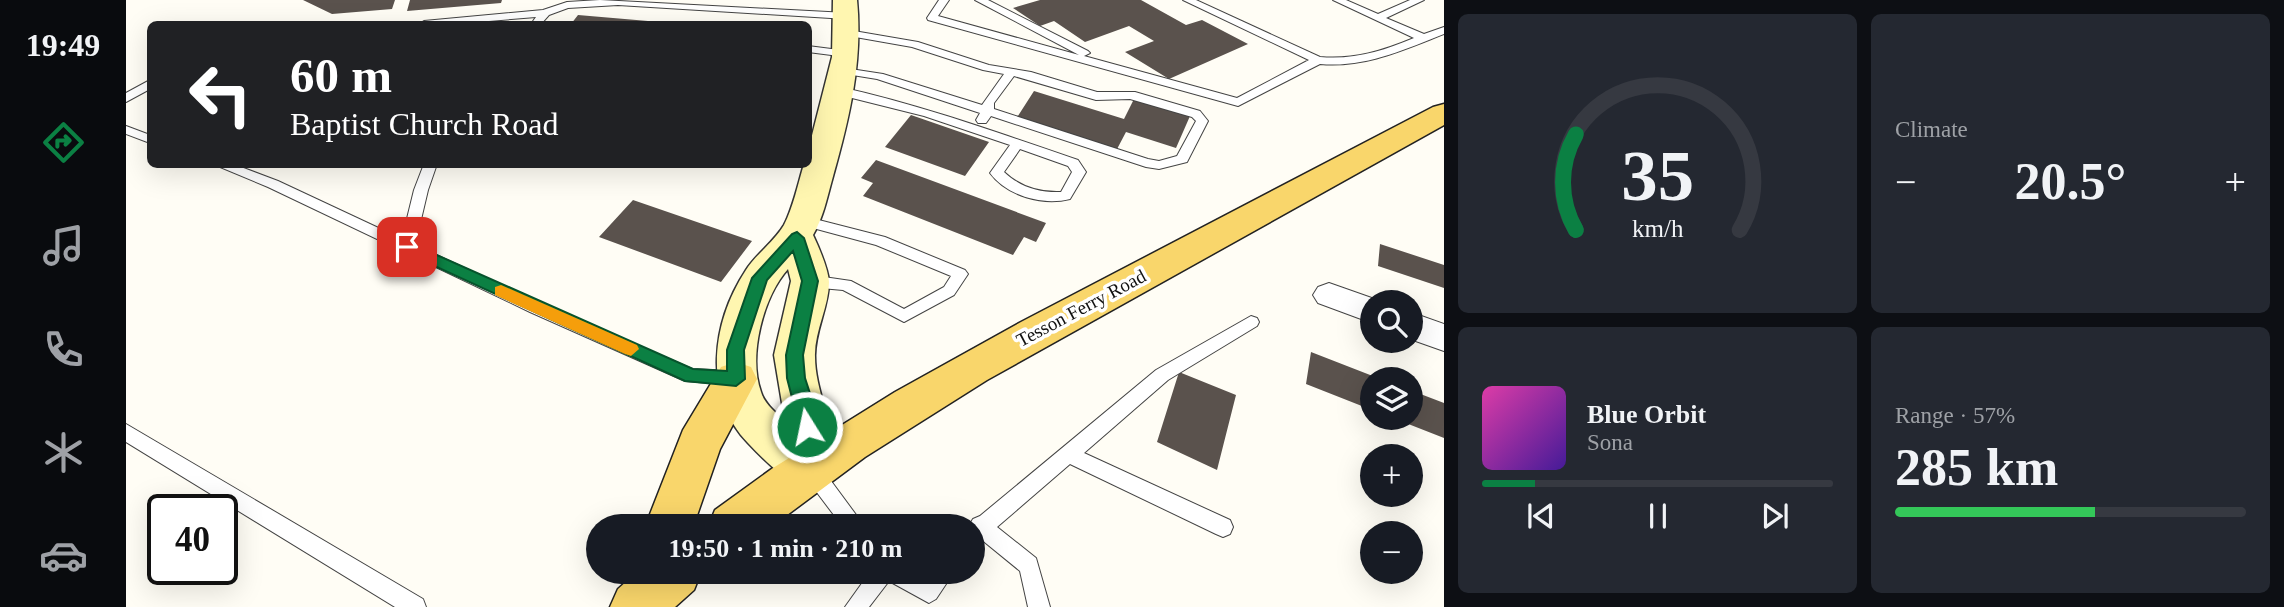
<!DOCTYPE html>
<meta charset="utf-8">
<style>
:root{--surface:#171b24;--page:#242831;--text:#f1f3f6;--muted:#9ea1a6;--line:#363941;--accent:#0b8043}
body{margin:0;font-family:Georgia,serif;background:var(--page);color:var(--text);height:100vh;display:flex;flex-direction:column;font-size:26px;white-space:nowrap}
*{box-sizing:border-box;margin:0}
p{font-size:23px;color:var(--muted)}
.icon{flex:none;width:38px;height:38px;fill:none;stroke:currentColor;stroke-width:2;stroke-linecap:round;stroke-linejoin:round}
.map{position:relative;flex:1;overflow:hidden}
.panel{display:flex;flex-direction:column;gap:14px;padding:14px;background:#0d0f14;width:840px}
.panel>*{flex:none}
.top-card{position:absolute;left:21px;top:21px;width:665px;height:147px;border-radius:10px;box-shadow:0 7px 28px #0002;background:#202124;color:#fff;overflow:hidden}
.tools{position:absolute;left:1234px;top:290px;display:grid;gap:14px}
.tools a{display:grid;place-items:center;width:63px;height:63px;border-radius:50%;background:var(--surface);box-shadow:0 7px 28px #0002;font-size:35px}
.speed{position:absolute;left:21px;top:494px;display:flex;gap:14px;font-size:35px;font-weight:700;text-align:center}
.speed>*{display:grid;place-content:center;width:91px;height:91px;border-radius:50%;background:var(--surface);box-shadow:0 7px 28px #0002;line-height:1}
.speed .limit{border:4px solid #111;border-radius:10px;background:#fff;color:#111}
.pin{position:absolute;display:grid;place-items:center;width:60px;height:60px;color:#fff;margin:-30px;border-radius:14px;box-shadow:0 4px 10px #0006}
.me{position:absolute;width:77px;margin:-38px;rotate:350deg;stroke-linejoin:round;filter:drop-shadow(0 0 5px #0008)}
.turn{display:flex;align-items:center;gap:24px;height:147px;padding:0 28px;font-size:32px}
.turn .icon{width:91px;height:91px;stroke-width:2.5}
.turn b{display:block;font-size:49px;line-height:60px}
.big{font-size:52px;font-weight:700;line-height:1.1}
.panel .tile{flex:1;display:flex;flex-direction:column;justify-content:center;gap:10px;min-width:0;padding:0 24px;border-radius:10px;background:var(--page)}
.panel .dial{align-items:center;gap:0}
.dial svg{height:182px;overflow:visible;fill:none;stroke:var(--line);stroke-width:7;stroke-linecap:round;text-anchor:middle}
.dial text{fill:var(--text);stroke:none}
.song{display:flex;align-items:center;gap:21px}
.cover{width:84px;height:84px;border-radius:10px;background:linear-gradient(135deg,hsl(320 70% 55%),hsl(260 70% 35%))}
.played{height:7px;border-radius:4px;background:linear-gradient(90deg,var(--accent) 15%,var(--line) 15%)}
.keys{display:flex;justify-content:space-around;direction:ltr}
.heat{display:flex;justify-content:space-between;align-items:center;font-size:38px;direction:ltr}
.charge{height:10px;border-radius:5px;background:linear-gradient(90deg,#34c759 57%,var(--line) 0)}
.panel .tiles{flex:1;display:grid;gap:14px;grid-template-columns:repeat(2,1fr)}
.trip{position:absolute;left:460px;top:514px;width:399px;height:70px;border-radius:35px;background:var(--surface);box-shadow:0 7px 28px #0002;font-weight:700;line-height:70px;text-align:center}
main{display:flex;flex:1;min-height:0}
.tab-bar{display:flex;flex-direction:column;width:126px;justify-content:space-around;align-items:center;background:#090b0e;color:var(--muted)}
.tab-bar .icon{width:49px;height:49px}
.tab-bar .active{color:var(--accent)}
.tab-bar b{font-size:32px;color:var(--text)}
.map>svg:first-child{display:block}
.building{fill:#5a524d}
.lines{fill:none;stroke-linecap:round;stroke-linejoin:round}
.lane-casing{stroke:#444;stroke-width:2}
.street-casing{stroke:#444;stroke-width:2}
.secondary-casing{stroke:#333;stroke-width:3}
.primary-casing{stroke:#222;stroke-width:3}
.lane{fill:#fff;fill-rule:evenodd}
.street{fill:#fff;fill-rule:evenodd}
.secondary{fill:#fff6b0;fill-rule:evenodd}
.primary{fill:#f9d66b;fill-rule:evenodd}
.route{fill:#0b8043;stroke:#07532c;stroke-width:2}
.slow{fill:#f59e0b}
.labels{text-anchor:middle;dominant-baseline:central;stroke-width:7;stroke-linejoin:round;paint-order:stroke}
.street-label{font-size:19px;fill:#111;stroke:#fff}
</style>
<main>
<nav class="tab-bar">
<b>19:49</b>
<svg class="icon active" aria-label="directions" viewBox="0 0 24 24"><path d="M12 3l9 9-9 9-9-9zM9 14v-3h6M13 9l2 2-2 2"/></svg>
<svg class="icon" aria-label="music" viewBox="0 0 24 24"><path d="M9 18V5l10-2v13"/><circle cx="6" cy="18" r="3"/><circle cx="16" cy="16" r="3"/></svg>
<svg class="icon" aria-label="phone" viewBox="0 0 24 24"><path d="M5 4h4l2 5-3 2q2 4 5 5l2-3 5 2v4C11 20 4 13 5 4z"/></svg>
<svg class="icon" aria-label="climate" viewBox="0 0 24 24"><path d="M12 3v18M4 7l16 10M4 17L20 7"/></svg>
<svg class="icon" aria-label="car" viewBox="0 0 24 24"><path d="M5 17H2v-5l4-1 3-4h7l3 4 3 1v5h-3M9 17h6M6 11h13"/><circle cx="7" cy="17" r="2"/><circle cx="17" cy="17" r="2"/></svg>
</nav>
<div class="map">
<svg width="1318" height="607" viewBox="0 0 1318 607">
<rect width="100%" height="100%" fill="#fffdf5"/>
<path class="building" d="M177,0H269L266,9L206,14Z
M284,0H376L375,3L281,11Z
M914,0H1015L1060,25L1076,20L1122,44L1043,79L999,52L1028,41L1003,26L959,42L928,21L914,26L887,8Z
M452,15L522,21L520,24H445Z
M908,91L998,119L1008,99L1064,116L1050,148L1000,132L990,151L890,119Z
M785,115L863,142L839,176L759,147Z
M750,160L920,223L910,242L898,237L887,255L737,196L747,183L735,178Z
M507,200L626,241L595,282L473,237Z
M1254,244L1318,265V288L1252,266Z
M1185,352L1257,380H1246V410L1180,384Z
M1053,372L1110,395L1091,470L1031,442Z
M1284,390L1318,403V438L1267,418H1284Z"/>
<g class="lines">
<defs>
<path id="lane" d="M474,0L721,13L726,16L721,19L492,5L442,8L423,15L415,24H405L410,17L327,24H293L298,21L417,10L441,2Z
M813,0H823L812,16L953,55L849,0H862L962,51L964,53L958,56L1111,98L1183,60L1057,0H1070L1194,57C1228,60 1257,51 1288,38L1207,0H1220L1252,14L1284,0H1298L1260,18L1298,34L1318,27V34C1277,50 1239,68 1194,64L1112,106L802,20L801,18Z
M722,30L792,42L863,65L905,72L971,92H1009L1074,111L1082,121L1061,162L1033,169L1020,167L865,116L860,123H852L850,120L854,113L751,79L714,73V69L718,68L757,74L856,105L878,74L857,70L786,47L718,35V31ZM888,76L970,100L1004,99L1066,117L1070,121L1051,156L1033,161L1022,159L868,109V103Z
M682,46L721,51L727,54L721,57L682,52Z
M24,80V89L0,102V93Z
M714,87C795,105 873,133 952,160L960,172L944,199C917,206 881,196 864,173L884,145L798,116L710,94V88ZM894,149L942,166L946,172L935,192C914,193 894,187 878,172Z
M0,126L24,135V143L0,134Z
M87,164H107L152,181L276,239L288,190L298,164H311L302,190L289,245L416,304L566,369L608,371L614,373L617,378L614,383L608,385L559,381L404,312L142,187Z
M677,216L759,237L839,270L842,274L828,295L778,322L717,290L684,287L676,281L684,275L725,281L778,309L818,287L825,276L750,245L672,224L670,221L672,218Z
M1125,316L1131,318L1133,322L1131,326L1042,380L958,453L1104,520L1107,527L1104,534L1097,537L1090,534L944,464L871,527L910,558L924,607H902L894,571L856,540L847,545V527H842L847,519L854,516L1030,370Z
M0,424L297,599L300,607H269L0,442Z
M687,463L694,466L739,527H717L680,478L678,472L680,466Z
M744,572H789L800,579L805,572H828L810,599L803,603L763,581L743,607H719Z"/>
<path id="street" d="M1203,283L1257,302L1246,303V323L1192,303L1187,295L1192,287Z
M1284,312L1318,324V351L1284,339Z"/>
<path id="secondary" d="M707,0H731C737,63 723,120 706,180C701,198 697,218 687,235C693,248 702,268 703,282C703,307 688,332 689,357C689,399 720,444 701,485L685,491C660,482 640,462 622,443C576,395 586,322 620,270C630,254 648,242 658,225C667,208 672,184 678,164H682V151L706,57ZM662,269L665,281L648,355L659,421C650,413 638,403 635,392C622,356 637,297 662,269Z"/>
<path id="primary" d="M1318,104V125L861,380L739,457L645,527H582L589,510L647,468L769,392L895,322L1307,107Z
M610,362L625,367L631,379L594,449L567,527H519L557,430L595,367Z
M511,572H575L568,590L549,607H484L492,589Z"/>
</defs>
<use href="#lane" class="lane-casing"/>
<use href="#street" class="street-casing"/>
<use href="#secondary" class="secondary-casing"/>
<use href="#primary" class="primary-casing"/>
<use href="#lane" class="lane"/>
<use href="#street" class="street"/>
<use href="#secondary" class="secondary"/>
<use href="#primary" class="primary"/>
</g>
<path class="route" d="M671,232L678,238L692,281L677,355L679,378L688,406L690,427L688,433H675L661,378L660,355L676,281L667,251L641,280L618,350L619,379L610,386L559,381L276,251L274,247L276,244H286L567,369L601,371V350L626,278L666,234Z"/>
<path class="slow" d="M375,285L511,345L513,349L505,356L499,354L369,295V287Z"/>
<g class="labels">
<g class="street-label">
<text transform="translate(955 308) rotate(-28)">Tesson Ferry Road</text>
</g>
</g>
</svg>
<div class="tools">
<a><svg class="icon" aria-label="search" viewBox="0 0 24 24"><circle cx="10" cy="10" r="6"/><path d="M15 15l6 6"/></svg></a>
<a><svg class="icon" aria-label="layers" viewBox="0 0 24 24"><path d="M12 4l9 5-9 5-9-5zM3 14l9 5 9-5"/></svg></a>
<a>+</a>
<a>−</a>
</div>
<div class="speed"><div class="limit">40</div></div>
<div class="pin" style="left:281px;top:247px;background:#d93025"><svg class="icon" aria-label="arrive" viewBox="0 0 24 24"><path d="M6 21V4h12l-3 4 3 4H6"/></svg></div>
<svg class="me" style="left:681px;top:427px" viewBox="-20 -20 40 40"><circle r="17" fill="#0b8043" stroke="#fff" stroke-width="3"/><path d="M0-11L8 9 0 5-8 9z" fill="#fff"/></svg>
<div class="trip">19:50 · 1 min · 210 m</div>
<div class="top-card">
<div class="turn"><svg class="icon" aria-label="left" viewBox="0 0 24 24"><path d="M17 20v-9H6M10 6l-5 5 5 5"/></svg><div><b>60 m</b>Baptist Church Road</div></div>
</div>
</div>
<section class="panel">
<div class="tiles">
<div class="tile dial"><svg viewBox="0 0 100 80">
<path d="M14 69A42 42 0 1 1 86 69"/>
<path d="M14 69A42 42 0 0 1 14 27" stroke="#0b8043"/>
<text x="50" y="56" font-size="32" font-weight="700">35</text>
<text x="50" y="72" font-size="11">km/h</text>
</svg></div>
<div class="tile"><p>Climate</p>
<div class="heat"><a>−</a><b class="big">20.5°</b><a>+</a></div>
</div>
<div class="tile">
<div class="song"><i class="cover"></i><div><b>Blue Orbit</b><p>Sona</p></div></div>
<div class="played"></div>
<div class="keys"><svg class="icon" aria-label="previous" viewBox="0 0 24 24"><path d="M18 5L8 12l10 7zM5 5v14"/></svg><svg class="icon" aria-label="pause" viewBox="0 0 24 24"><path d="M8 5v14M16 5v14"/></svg><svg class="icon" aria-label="next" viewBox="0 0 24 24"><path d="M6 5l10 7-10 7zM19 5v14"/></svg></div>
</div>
<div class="tile"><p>Range · 57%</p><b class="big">285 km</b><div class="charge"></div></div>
</div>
</section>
</main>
